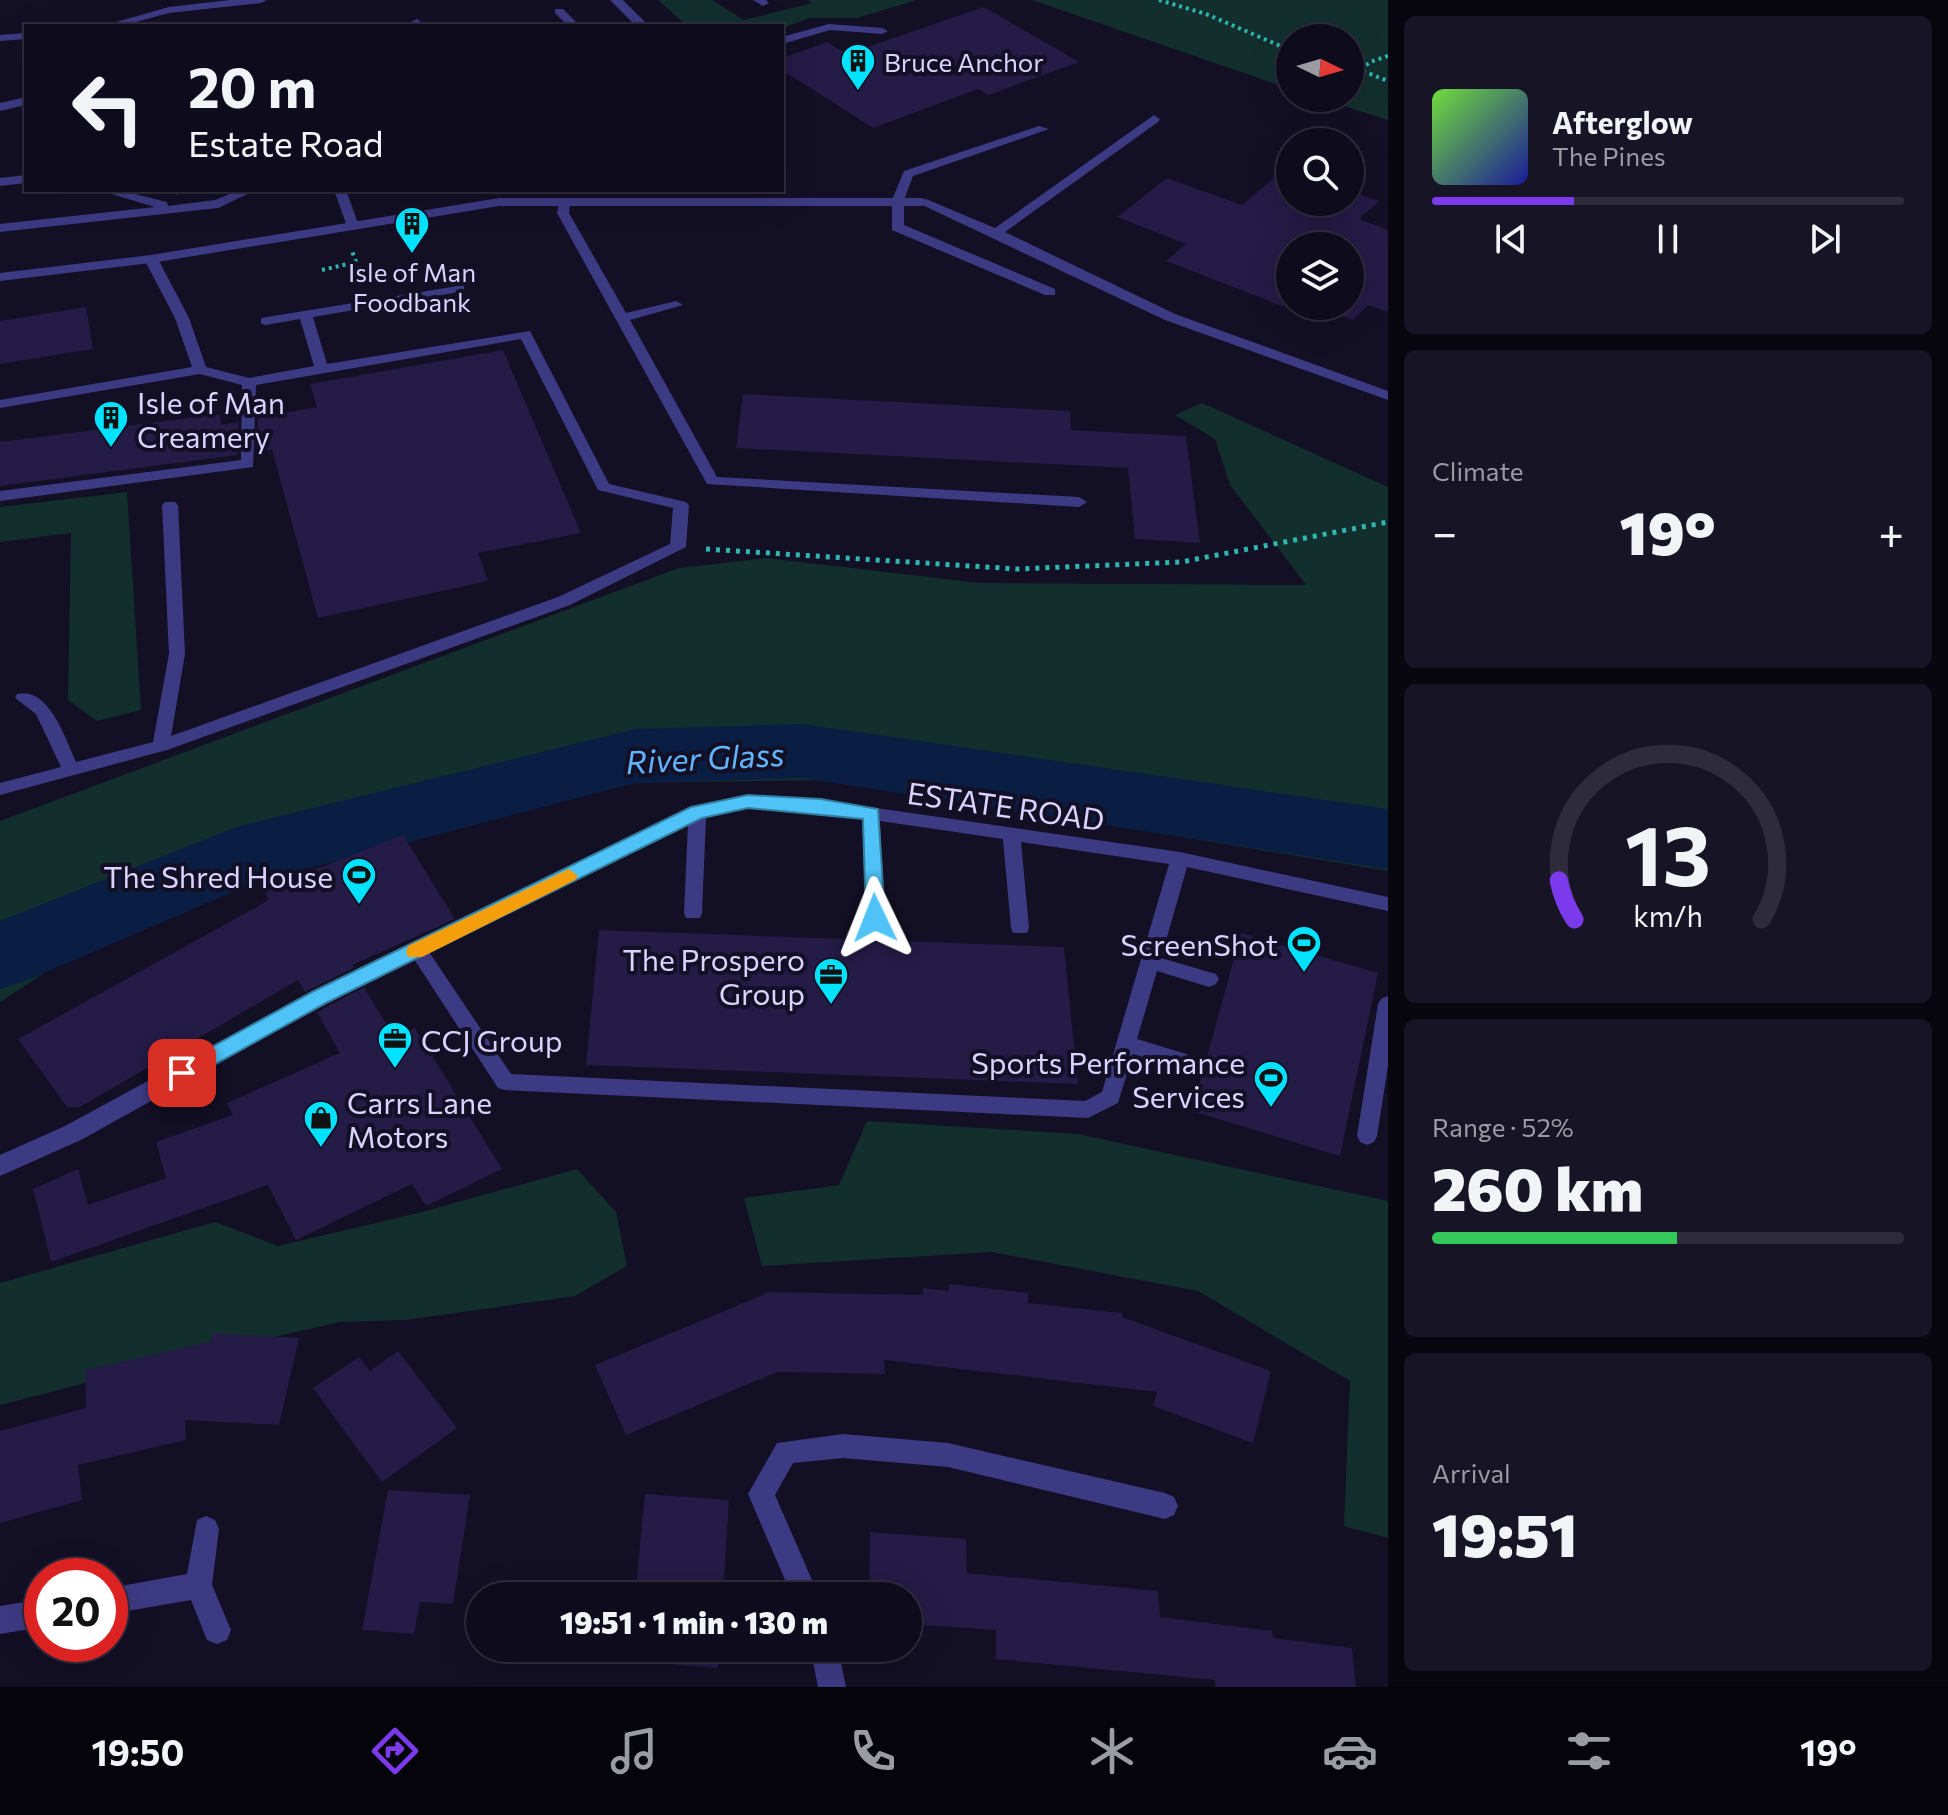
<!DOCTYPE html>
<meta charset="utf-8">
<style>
:root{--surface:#0e0b1c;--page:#171425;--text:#f1f3f6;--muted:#9b9ba3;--line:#2e2b3b;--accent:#7c3aed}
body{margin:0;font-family:Commissioner,sans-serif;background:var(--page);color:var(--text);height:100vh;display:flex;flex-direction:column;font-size:30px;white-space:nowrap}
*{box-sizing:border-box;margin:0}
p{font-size:26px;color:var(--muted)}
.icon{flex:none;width:44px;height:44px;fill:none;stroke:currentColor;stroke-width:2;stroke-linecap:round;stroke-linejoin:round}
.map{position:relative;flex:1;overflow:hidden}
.side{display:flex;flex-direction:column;gap:16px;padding:16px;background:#08060f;width:560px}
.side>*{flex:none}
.hud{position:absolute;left:24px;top:24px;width:760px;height:168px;border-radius:0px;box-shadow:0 8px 32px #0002,0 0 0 2px var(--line);background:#0e0b1c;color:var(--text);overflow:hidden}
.needle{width:52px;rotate:95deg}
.fabs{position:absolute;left:1276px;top:24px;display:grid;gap:16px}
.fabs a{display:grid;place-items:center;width:88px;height:88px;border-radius:50%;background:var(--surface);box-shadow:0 8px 32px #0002,0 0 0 2px var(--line);font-size:40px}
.speed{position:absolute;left:24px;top:1558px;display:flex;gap:16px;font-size:40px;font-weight:700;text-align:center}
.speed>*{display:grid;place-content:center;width:104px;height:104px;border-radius:50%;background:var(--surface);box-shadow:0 8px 32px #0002,0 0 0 2px var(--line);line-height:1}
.speed .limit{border:12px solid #d22;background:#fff;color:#111}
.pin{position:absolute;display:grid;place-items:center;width:68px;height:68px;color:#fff;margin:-34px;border-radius:16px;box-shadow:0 4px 12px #0006}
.me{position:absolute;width:88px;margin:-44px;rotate:358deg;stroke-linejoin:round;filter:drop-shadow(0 0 6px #0008)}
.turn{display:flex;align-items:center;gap:28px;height:168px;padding:0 32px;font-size:36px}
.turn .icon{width:104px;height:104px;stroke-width:2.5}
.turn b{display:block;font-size:56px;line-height:68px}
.big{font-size:60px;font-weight:800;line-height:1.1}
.side .card{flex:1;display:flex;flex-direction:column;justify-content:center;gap:12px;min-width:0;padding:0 28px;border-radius:12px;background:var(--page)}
.side .dial{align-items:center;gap:0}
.dial svg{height:208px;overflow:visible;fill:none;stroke:var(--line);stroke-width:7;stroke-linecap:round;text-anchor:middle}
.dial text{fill:var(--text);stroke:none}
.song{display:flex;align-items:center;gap:24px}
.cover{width:96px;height:96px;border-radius:12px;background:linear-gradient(135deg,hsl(100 70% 55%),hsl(240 70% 35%))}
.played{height:8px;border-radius:4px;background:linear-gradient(90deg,var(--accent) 30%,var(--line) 30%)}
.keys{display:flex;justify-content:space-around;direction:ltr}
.heat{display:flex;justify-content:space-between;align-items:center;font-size:44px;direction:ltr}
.charge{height:12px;border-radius:6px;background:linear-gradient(90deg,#34c759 52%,var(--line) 0)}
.trip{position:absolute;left:466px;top:1582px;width:456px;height:80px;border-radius:40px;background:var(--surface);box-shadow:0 8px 32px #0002,0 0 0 2px var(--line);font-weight:800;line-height:80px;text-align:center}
.menu{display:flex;height:128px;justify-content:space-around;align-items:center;background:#06040b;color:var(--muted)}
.menu .icon{width:56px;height:56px}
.menu .selected{color:var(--accent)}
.menu b{font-size:36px;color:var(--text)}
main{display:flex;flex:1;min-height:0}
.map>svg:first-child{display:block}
.green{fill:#122f2e}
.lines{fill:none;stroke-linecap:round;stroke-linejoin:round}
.river{fill:#0a1e43;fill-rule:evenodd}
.building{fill:#241b46}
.path-far1{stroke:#2fb7af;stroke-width:4;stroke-dasharray:3 4;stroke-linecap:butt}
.path{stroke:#2fb7af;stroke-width:5;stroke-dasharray:4 6;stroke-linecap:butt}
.lane{fill:#3d3a84;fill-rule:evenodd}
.street{fill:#3d3a84;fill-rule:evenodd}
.route{fill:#4fc3f7;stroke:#337fa1;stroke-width:2}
.slow{fill:#f59e0b}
.labels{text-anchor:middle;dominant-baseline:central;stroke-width:8;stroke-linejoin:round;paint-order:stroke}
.far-poi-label{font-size:26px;fill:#d8d3ff;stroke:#130f25;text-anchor:start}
.poi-label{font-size:30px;fill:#d8d3ff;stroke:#130f25;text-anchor:end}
.street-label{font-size:30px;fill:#d8d3ff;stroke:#130f25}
.water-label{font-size:32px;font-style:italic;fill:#61b5ff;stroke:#130f25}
</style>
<main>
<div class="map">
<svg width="1388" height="1687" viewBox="0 0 1388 1687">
<rect width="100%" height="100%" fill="#130f25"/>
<path class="green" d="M658,0H712L744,20L812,3L809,0H917L857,18H810L782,28L687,26Z
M1032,0H1388V120L1319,98H1350V38H1290V89Z
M1202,403L1388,487V871L836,780L612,783L185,881L0,1002V821L679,568L766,558L980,583L1306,585L1230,485L1215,439L1175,415Z
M127,492L141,710L97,721L68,700L71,533L0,542V507Z
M867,1121L1078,1134L1388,1201V1538L1344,1526L1350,1381L1198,1291L992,1252L762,1266L744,1198L839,1185Z
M577,1169L616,1212L627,1266L575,1296L405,1320L340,1322L195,1355L0,1405V1283L215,1222L278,1246L422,1212Z"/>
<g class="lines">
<path class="river" d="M802,724L1388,809V869L802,778L635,783L256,882L30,979L0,989V921L236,827L635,729Z"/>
</g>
<path class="building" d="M984,7L1079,62L989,95L978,89L873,128L782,70V58L827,42L847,54Z
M1286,168L1290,170V202H1350V191L1379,201L1359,219L1388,230V312L1368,305L1353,320L1315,306H1350V246H1290V303L1282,306L1166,261L1186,244L1117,217L1167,178L1242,205Z
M86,307L93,349L0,364V321Z
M503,350L581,533L478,553L488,581L318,618L272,450L257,452L258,418L317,407L310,384Z
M743,394L1070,411L1071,430L1186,436L1200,543L1135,539L1128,468L736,448Z
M220,414L221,425L239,422L238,455L0,486V442Z
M403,835L455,919L352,965L354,968L305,992L298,980L80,1107H67L18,1039L269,900L263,890Z
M599,930L1064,947L1078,1084L586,1065Z
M1241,933L1378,973L1340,1156L1192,1111Z
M364,987L394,1037L415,1028L502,1169L426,1206L412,1184L296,1240L268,1185L51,1262L33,1189L78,1169L88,1205L166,1178L156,1142L233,1115L227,1103L340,1053L317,1012Z
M949,1284L1028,1293V1303L1122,1313V1317L1271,1371L1253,1443L1153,1406L1157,1392L884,1360L885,1374L777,1372L626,1435L595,1365L770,1292L923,1295V1288L948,1291Z
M213,1333L299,1338L279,1425L185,1420L186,1440L78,1465L82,1500L0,1523V1431L86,1408L85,1370L210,1342Z
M398,1351L457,1428L382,1482L313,1388L359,1357L370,1371Z
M388,1490L470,1495L453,1604L420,1602L414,1634L362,1630Z
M645,1494L729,1500L723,1596H635Z
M870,1532L966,1539L967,1573L1158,1591L1160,1617L1272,1631L1273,1638L1352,1648L1356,1687H1215V1680L996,1659V1630L908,1624V1596H869Z
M630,1648H719L718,1668L629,1661Z"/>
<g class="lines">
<path class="path-far1" d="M1159,0L1206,14L1290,50
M1350,66L1388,81
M1361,70L1370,62L1388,56
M322,270L356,262L352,251"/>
<path class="path" d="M706,549L1017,569L1181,562L1388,522"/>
<path class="lane" d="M230,0H267L261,3L169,13L121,26H102L169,7Z
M753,0H766L769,3L763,6Z
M555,9H563L580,26H568L555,13Z
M417,19L426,26H414L411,22Z
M829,24L882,28L888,31L882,34L830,30L782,44V37Z
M26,33V39L0,41V35Z
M26,97V105L0,111V103Z
M1154,115L1160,119L1158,122L1005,232L1175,314L1388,391V400L1165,320L916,202L926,199L995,228Z
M1039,126L1049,129L913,176L904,200V225L1055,289V295H1045L892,230V200L904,171Z
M26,175V183L0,186V178Z
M98,190H119L167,202L168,206L215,200L239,190H256L218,208L0,232V224L155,207Z
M170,190H183V191L177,195Z
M334,190H346L359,226L358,229L347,226Z
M560,199L570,202L569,213L626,313L676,301L683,305L630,320L717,477L1079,497L1087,502L1079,507L707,484L557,213Z
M151,255L158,259L189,318L206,367L249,378L314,366L300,319L266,325L261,324V318L464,285V291L459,292L313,317L327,364L530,331L609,484L686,502L689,505L686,547L570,605L167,750L0,795V783L61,767L36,714L15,698L17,694C49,686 66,740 76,762L153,742L169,654L162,505L165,502H175L178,505L185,654L171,736L558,597L670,544L673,508L598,490L521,339L256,385L253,467L0,501V491L241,460L242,385L200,374L0,408V400L192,367L175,318L144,259Z
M748,795L821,800L1180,852L1388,897V911L1187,867L1161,958L1216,974L1219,979L1216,984L1209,987L1157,971L1137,1039L1196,1057L1199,1063L1196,1069L1189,1071L1133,1054L1118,1103L1088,1118L505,1090L498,1088L414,959L326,1002H312L309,997L312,992L691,807ZM748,807L862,819L866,918L868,923H882L884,918L880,821L1003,839L1011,928L1013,933H1027L1029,928L1021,842L1169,864L1102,1092L1085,1101L511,1074L429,952L688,824L684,913L686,918H700L702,913L706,817Z
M1388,996V1066L1377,1136L1374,1142L1367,1145L1360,1142L1357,1136L1378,1004L1381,999Z"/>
<path class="street" d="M610,0H623L649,26H636Z
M499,198H922L929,202L922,206H499L151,263L0,281V273L151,255Z
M319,988L327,991L330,997L327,1003L81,1140L0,1176V1155L65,1126Z
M843,1434L948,1443L1165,1493L1174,1497L1178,1506L1174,1515L1165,1519L948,1467L843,1458L793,1463L775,1495L819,1596H792L748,1494L777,1443Z
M206,1516L215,1520L219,1529L212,1585L231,1630L227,1640L217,1644L207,1640L191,1600L110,1614V1588L187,1574L197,1520Z
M42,1599V1627L0,1634V1606Z
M810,1648H838L846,1687H818Z"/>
</g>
<path class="route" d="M748,795L821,799L878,809L885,918L882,923L875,925L866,918L863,819L748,808L702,818L326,1003L190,1078L182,1081L175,1078L172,1073L175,1067L312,992L691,807Z"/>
<path class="slow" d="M569,869L578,876L575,880L422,957H408L406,952L408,946Z"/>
<defs>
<symbol id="building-pin" viewBox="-11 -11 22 30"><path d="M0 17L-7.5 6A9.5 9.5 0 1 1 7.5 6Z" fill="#00e2fd" stroke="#130f25"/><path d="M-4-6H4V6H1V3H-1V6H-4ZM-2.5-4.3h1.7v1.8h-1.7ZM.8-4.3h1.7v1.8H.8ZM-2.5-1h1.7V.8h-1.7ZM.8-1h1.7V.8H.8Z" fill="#111"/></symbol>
<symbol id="stadium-pin" viewBox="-11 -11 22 30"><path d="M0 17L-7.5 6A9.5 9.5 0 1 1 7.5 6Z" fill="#00e2fd" stroke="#130f25"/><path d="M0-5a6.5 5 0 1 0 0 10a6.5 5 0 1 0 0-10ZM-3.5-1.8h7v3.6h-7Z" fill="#111"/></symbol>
<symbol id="office-pin" viewBox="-11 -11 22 30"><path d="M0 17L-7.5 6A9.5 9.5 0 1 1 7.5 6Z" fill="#00e2fd" stroke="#130f25"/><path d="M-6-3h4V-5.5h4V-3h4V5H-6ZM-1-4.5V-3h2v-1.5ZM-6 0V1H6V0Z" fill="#111"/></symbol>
<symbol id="shop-pin" viewBox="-11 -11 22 30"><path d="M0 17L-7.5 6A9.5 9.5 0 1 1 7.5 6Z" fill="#00e2fd" stroke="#130f25"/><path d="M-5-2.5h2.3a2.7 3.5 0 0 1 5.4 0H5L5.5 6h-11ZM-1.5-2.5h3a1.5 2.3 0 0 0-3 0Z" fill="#111"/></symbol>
</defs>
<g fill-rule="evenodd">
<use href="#building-pin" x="838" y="41" width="40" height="54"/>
<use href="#building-pin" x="392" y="204" width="40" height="54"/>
<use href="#building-pin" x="91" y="398" width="40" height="54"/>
<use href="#stadium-pin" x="339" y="855" width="40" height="54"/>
<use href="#stadium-pin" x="1284" y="923" width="40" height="54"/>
<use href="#office-pin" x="811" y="955" width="40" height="54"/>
<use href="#office-pin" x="375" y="1019" width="40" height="54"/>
<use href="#stadium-pin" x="1251" y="1058" width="40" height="54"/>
<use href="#shop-pin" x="301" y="1098" width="40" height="54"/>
</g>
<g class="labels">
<g class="far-poi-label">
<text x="884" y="61">Bruce Anchor</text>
<text x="412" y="271" text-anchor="middle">Isle of Man<tspan x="412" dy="30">Foodbank</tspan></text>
</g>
<g class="poi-label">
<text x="137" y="401" text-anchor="start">Isle of Man<tspan x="137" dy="34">Creamery</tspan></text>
<text x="333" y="875">The Shred House</text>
<text x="1278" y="943">ScreenShot</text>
<text x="805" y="958">The Prospero<tspan x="805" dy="34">Group</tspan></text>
<text x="421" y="1039" text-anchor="start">CCJ Group</text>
<text x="1245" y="1061">Sports Performance<tspan x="1245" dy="34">Services</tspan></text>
<text x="347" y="1101" text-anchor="start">Carrs Lane<tspan x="347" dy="34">Motors</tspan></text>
</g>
<g class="street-label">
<text transform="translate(1006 805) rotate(8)">ESTATE ROAD</text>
</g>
<g class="water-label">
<text transform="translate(705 757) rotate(-3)">River Glass</text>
</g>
</g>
</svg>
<div class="fabs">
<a><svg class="needle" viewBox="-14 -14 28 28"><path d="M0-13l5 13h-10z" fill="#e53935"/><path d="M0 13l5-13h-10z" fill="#9b9ba3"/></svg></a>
<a><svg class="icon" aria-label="search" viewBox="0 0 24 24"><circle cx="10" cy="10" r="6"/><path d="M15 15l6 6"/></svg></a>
<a><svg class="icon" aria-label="layers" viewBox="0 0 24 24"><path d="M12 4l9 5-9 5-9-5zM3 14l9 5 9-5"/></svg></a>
</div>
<div class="speed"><div class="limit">20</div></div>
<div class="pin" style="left:182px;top:1073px;background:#d93025"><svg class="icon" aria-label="arrive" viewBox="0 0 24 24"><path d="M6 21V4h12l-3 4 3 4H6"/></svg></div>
<svg class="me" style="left:875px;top:918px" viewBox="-20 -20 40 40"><path d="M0-17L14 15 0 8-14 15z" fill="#4fc3f7" stroke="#fff" stroke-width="4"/></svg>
<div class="trip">19:51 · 1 min · 130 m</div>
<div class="hud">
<div class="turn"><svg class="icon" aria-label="left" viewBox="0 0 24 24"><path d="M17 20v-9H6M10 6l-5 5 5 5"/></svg><div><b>20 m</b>Estate Road</div></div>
</div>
</div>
<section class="side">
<div class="card">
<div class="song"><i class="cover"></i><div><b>Afterglow</b><p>The Pines</p></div></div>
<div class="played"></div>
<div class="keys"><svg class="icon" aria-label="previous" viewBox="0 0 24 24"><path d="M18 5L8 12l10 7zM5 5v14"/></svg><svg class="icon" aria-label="pause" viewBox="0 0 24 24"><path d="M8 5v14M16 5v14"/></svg><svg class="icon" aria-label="next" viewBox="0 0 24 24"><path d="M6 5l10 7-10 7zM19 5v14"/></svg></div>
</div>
<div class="card"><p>Climate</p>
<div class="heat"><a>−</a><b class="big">19°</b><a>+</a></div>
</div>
<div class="card dial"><svg viewBox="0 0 100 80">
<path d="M14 69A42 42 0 1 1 86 69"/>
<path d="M14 69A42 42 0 0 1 8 54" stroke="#7c3aed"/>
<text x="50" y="56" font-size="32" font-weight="700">13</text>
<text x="50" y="72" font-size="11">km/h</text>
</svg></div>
<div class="card"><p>Range · 52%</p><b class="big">260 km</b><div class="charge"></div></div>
<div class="card"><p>Arrival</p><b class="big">19:51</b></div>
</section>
</main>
<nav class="menu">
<b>19:50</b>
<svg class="icon selected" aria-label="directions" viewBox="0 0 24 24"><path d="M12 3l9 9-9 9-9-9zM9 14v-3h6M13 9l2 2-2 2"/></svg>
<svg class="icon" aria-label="music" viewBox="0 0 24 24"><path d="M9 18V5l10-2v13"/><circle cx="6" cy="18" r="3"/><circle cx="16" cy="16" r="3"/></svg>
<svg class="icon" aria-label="phone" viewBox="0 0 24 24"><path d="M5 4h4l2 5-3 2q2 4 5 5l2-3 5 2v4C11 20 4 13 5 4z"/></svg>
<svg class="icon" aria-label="climate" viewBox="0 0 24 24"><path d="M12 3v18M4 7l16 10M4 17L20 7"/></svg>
<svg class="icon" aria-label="car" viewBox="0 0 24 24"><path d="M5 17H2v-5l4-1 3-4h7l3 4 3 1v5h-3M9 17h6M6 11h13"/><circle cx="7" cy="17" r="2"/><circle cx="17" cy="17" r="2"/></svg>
<svg class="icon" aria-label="filters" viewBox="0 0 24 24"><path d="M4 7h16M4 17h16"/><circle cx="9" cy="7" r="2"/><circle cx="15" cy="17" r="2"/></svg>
<b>19°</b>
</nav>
